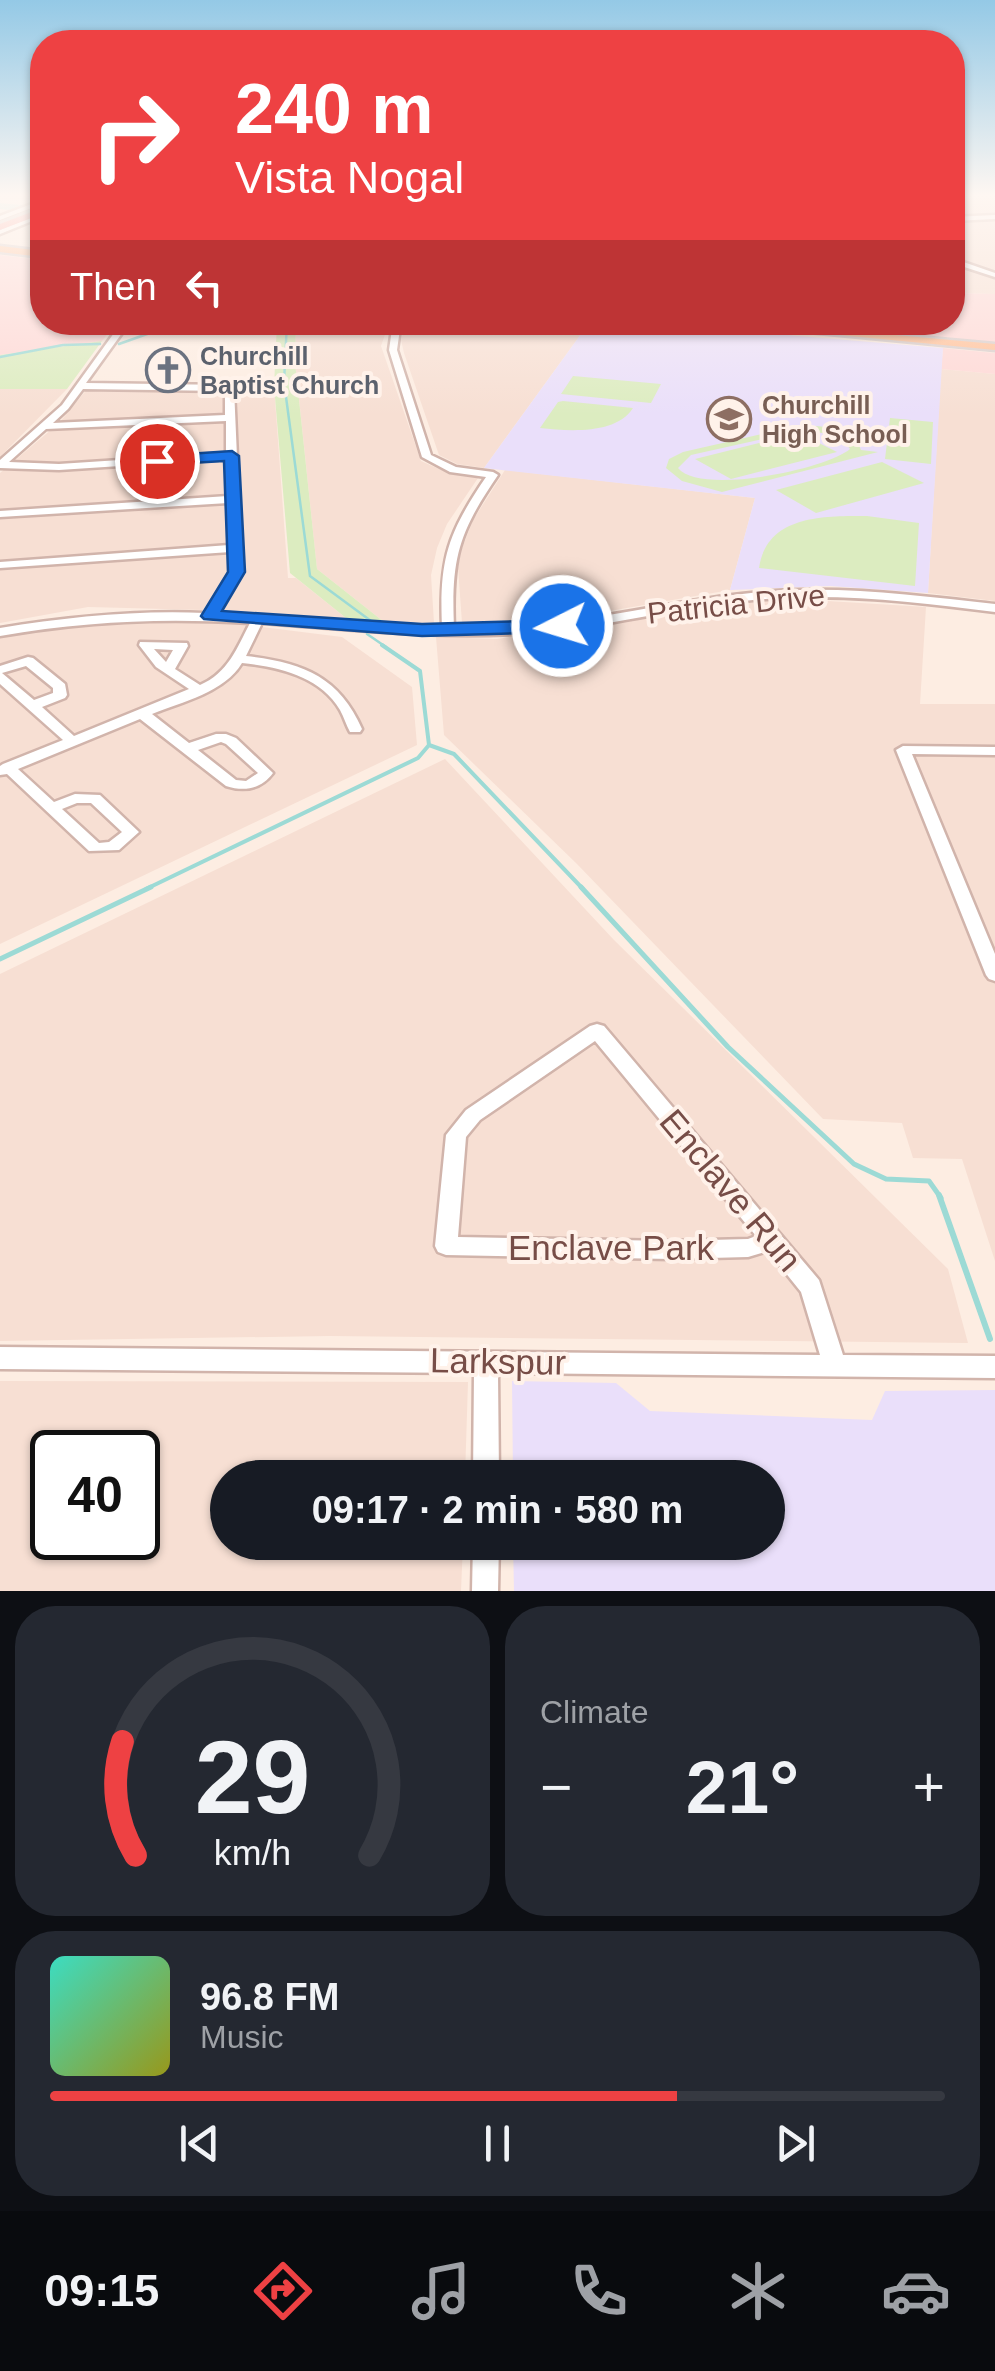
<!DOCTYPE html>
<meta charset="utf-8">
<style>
:root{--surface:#171b24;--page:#242831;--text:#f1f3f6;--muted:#9ea1a6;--line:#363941;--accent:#ee4143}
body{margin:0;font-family:Helvetica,sans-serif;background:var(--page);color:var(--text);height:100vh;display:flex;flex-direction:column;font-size:38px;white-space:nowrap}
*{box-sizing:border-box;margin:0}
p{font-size:32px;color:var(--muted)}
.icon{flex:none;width:55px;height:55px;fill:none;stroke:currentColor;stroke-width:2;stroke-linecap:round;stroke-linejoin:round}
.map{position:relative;height:1591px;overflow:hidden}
.details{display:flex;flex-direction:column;gap:15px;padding:15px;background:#0d0f14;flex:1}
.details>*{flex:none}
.top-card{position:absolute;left:30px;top:30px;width:935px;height:305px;border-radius:40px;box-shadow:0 2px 8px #0004;background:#ee4143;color:#fff;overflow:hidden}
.speed{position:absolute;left:30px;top:1430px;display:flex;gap:20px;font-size:50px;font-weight:700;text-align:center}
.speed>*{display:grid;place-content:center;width:130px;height:130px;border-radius:50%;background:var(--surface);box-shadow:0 2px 8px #0004;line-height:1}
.speed .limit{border:5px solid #111;border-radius:15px;background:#fff;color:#111}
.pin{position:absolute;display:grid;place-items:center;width:85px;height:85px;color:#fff;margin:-42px;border:5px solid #fff;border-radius:50%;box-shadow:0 2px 10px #0007}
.me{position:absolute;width:110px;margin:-55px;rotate:265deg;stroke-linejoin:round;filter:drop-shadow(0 0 8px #0008)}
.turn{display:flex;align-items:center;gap:35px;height:210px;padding:0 40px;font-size:45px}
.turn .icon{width:130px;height:130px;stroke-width:2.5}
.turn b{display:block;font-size:70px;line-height:85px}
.then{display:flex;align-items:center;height:95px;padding:0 40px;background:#0003;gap:20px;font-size:38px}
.big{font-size:75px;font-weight:600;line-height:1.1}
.details .widget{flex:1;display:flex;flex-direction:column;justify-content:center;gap:15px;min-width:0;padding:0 35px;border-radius:40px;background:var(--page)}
.details .dial{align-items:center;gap:0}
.dial svg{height:260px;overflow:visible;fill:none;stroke:var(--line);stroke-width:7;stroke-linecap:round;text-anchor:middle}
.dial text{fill:var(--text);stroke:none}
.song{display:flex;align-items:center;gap:30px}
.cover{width:120px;height:120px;border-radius:15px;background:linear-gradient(135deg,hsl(170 70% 55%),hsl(60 70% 35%))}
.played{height:10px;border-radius:5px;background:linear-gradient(90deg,var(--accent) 70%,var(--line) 70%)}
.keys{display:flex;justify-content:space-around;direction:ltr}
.heat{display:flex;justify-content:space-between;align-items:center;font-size:55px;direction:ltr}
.details .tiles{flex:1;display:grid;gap:15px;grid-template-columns:1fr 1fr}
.widget:last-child{grid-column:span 2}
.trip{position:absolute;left:210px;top:1460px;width:575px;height:100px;border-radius:50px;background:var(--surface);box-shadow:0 2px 8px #0004;font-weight:600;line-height:100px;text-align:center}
.tab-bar{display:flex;height:160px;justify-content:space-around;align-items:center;background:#090b0e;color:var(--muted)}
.tab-bar .icon{width:70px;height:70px}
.tab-bar .on{color:var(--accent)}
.tab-bar b{font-size:45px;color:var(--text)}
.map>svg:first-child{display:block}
.residential{fill:#f7dfd3;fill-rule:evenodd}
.commercial{fill:#fed8d6}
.education{fill:#eadffa}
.green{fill:#dcecc0;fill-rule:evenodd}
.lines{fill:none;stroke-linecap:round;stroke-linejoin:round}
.stream-far3{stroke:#9cdad5;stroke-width:2.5}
.stream-far2{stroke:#9cdad5;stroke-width:4}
.stream-far1{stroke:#9cdad5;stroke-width:5}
.stream{stroke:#9cdad5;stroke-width:6}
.river{fill:#b6e8e3;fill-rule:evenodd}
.minor-casing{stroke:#d1b4ab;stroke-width:5}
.major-casing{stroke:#d9cdcb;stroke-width:5}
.highway-casing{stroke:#d9cdcb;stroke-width:6}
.minor{fill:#fff;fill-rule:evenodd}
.major{fill:#ffc098;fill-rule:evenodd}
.highway{fill:#fb9996;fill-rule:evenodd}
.route{fill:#1a73e8;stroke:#114b97;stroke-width:2.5}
.labels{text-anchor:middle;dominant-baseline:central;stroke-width:8;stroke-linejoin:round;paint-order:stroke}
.far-worship-label{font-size:25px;font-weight:bold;fill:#5b616d;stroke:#fff2ea;text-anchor:start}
.far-education-label{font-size:25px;font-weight:bold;fill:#785e54;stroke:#fff2ea;text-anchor:start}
.street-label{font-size:30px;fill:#774d47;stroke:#fff2ea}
.near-street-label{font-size:35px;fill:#774d47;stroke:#fff2ea}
</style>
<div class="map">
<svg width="995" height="1591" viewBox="0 0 995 1591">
<rect width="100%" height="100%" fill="#fdede2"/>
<path class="residential" d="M952,193H995V215L953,216Z
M995,219V271L953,257L952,221Z
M952,264L995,279V294L953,293Z
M296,323H389L381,346L421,461L448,473L478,478L447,524L437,548L431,575L434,623L384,622L317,569L295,361Z
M406,323H589L484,468L457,464L439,455L404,353L401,340Z
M941,369L995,374V601L928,593Z
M93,382L274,386L288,578H296L351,622L221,611L237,582L221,584L203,610L88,607L0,623V473L59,423Z
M0,389H67L0,457Z
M505,470L755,498L730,590L581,616L462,623L458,567L462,548L473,520Z
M794,599L926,607L920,704H995V1261L962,1159L913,1158L902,1123L823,1119L577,864L444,735L436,637L497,639L707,606Z
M206,620L342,637L412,687L417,745L0,944V637L95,621Z
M445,759L614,940L948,1269L968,1343L330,1336L0,1341V974Z
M0,1381L468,1382L465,1477L228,1478V1542L463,1543L461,1591H0ZM52,1452H138V1538H52Z"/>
<path class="commercial" d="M0,255L42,260V322L116,323L102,341L0,355Z
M953,293L995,294V343L765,323L952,322Z
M943,348L995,353V374L941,369Z"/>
<path class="education" d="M589,323H643L943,348L928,593L830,586L730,590L755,498L484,468Z
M512,1381L616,1383L650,1411L872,1420L885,1391L995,1390V1591H514L513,1543L768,1542V1478L513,1477Z"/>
<path class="green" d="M277,323H296L295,362L317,569L384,622H351L290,573L274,386Z
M102,341L67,389H0V355Z
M573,376L661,384L651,403L561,394Z
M558,402L563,401L633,408C616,435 568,431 540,428Z
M890,418L933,422L931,464L885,459Z
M797,426C818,425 853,426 861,450L878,452L722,492L682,481L666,468L669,459L683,452ZM804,430L840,436L850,449C827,469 700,496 678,468L691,455Z
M799,433L837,452L731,479L695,459Z
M882,462L924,483L816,513L776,490Z
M867,516L919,523L915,586L759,568C767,515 823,516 867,516Z"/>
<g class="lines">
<path class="stream-far3" d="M287,322L284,382L310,576L371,621
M119,344L181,322
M0,357L63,345L100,344
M367,634L386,647"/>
<path class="stream-far2" d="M429,745L454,754L583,889
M146,889L418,758L429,745L420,671L382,645"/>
<path class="stream-far1" d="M581,887L728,1047L854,1164L886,1179L929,1181L941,1198
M0,959L151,887"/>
<path class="stream" d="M939,1195L990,1339"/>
<path class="river" d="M0,203L42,207V213L0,209Z"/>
<defs>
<path id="minor" d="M42,200V204L0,220V216Z
M42,213V217L0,234V230Z
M995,215V219L952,221V217Z
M952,258L995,273V277L952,263Z
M122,322H130L86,383L229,385L234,388L242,572L217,614L442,627C439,559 448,533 486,477L450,472L422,457L389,350L393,322H401L397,350L431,455L456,467L493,472L498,475C459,532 451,558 454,627C490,627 525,627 561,622C625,614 687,599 751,593C832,584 914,595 995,604V612C915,602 834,592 753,600C677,607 604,628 528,633C440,640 350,629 262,623L246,656C301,662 339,676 362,729L360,732H350C346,725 344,717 340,710C320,676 278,667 242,663C225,692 182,702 152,714L189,743L216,734H226L236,738L273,773C261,789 245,792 226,786L140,719L18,769L54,802L75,794L100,795L139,832L119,850L89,851L7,774L0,775V766L3,764L63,740L0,684V666L28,657L33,658L65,684L67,695L65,698L42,707L74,736L189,689L156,667L139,645L140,642L187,643L188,646L175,669L200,685C228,673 237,648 250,623C162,618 87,621 0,636V628C68,617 136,610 205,613L230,572V552L0,568V562L229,545L228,503L0,517V511L228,496L227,459L59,470L0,468V460L62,405ZM83,389L225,391V415L53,423L68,409ZM226,421V453L59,464L9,462L46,429ZM154,649L173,650L166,662ZM26,666L53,688V693L34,700L2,673ZM221,742L226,744L258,773L246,781L236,780L198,750ZM77,803H91L122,832L109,842L99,843L62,809Z
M903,746L995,747V755L912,754L995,954V981L989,979L986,975L896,750Z
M597,1024L604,1026L819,1280L843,1355L995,1356V1378L498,1373L499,1478H473L474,1373L0,1369V1347L820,1355L801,1292L768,1251L748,1257L671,1259L446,1255L438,1252L435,1246L446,1135L466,1110L590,1026ZM595,1041L756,1236L748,1239L671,1241L458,1237L466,1137L480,1120Z
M473,1542H499L498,1591H472Z"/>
<path id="major" d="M0,246L42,251V257L0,252Z
M704,322H752L995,344V350Z"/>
<path id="highway" d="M42,208V214L0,230V224Z"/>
</defs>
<use href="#minor" class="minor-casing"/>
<use href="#major" class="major-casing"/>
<use href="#highway" class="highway-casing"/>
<use href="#minor" class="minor"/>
<use href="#major" class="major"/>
<use href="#highway" class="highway"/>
</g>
<linearGradient id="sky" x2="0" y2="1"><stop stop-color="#94c9e6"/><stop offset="0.47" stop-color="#fef7f2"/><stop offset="1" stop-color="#fef7f2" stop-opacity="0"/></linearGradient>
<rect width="995" height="415" fill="url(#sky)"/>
<path class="route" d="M232,451L239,456L245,572L222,611L422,624L562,620L571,626L562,632L422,636L204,619L201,616L228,572L224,461L157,465L149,461L157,456Z"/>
<defs>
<symbol id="church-ring" viewBox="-11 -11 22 22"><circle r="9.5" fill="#fff2ea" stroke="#6b7280" stroke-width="1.5"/><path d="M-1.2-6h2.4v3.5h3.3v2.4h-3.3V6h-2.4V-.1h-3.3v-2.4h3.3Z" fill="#6b7280"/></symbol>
<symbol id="school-ring" viewBox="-11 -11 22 22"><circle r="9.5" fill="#fff2ea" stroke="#8d6e63" stroke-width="1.5"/><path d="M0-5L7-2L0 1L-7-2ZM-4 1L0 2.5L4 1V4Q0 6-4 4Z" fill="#8d6e63"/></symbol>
</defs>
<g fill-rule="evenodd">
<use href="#church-ring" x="143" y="345" width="50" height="50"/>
<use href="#school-ring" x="704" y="394" width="50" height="50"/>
</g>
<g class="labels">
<g class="far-worship-label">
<text x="200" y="356">Churchill<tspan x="200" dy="29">Baptist Church</tspan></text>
</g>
<g class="far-education-label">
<text x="762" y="405">Churchill<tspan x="762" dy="29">High School</tspan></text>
</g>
<g class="street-label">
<text transform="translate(736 604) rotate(-6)">Patricia Drive</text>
</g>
<g class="near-street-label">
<text transform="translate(731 1190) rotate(50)">Enclave Run</text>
<text x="611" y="1247">Enclave Park</text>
<text transform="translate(498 1361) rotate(1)">Larkspur</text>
</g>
</g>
</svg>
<div class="speed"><div class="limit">40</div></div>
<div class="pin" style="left:157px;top:461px;background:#d93025"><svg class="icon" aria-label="arrive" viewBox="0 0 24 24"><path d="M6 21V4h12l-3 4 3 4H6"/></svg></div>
<svg class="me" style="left:562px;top:626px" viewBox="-20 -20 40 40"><circle r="17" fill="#1a73e8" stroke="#fff" stroke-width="3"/><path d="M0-11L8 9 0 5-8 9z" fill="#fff"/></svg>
<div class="trip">09:17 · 2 min · 580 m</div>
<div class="top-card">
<div class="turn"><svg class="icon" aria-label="right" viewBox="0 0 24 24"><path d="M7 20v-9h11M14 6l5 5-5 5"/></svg><div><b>240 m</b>Vista Nogal</div></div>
<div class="then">Then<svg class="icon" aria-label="left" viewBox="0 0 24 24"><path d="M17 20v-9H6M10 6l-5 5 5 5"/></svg></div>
</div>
</div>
<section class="details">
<div class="tiles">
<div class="widget dial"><svg viewBox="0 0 100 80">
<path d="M14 69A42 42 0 1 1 86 69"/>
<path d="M14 69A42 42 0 0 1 10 34" stroke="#ee4143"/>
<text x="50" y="56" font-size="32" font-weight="700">29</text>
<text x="50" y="72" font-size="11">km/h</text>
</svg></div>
<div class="widget"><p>Climate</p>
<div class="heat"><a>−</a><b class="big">21°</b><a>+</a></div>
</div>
<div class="widget">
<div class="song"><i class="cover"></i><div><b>96.8 FM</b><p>Music</p></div></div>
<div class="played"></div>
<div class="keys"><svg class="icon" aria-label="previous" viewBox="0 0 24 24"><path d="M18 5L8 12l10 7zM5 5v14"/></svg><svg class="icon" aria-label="pause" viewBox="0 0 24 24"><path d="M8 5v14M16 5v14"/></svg><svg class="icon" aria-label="next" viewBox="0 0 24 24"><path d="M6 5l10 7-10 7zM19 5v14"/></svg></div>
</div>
</div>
</section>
<nav class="tab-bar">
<b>09:15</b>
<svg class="icon on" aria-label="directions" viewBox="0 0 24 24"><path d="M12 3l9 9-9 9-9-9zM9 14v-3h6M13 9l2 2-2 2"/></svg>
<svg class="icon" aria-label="music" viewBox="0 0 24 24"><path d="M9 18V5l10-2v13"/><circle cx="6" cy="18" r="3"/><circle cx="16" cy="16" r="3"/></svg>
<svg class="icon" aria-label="phone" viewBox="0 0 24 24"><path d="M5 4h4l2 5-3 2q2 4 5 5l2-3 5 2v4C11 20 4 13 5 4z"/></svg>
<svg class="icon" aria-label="climate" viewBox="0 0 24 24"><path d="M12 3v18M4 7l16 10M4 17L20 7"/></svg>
<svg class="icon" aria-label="car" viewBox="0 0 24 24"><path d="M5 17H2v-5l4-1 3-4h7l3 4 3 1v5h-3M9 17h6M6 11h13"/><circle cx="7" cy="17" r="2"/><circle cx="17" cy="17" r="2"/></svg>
</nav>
